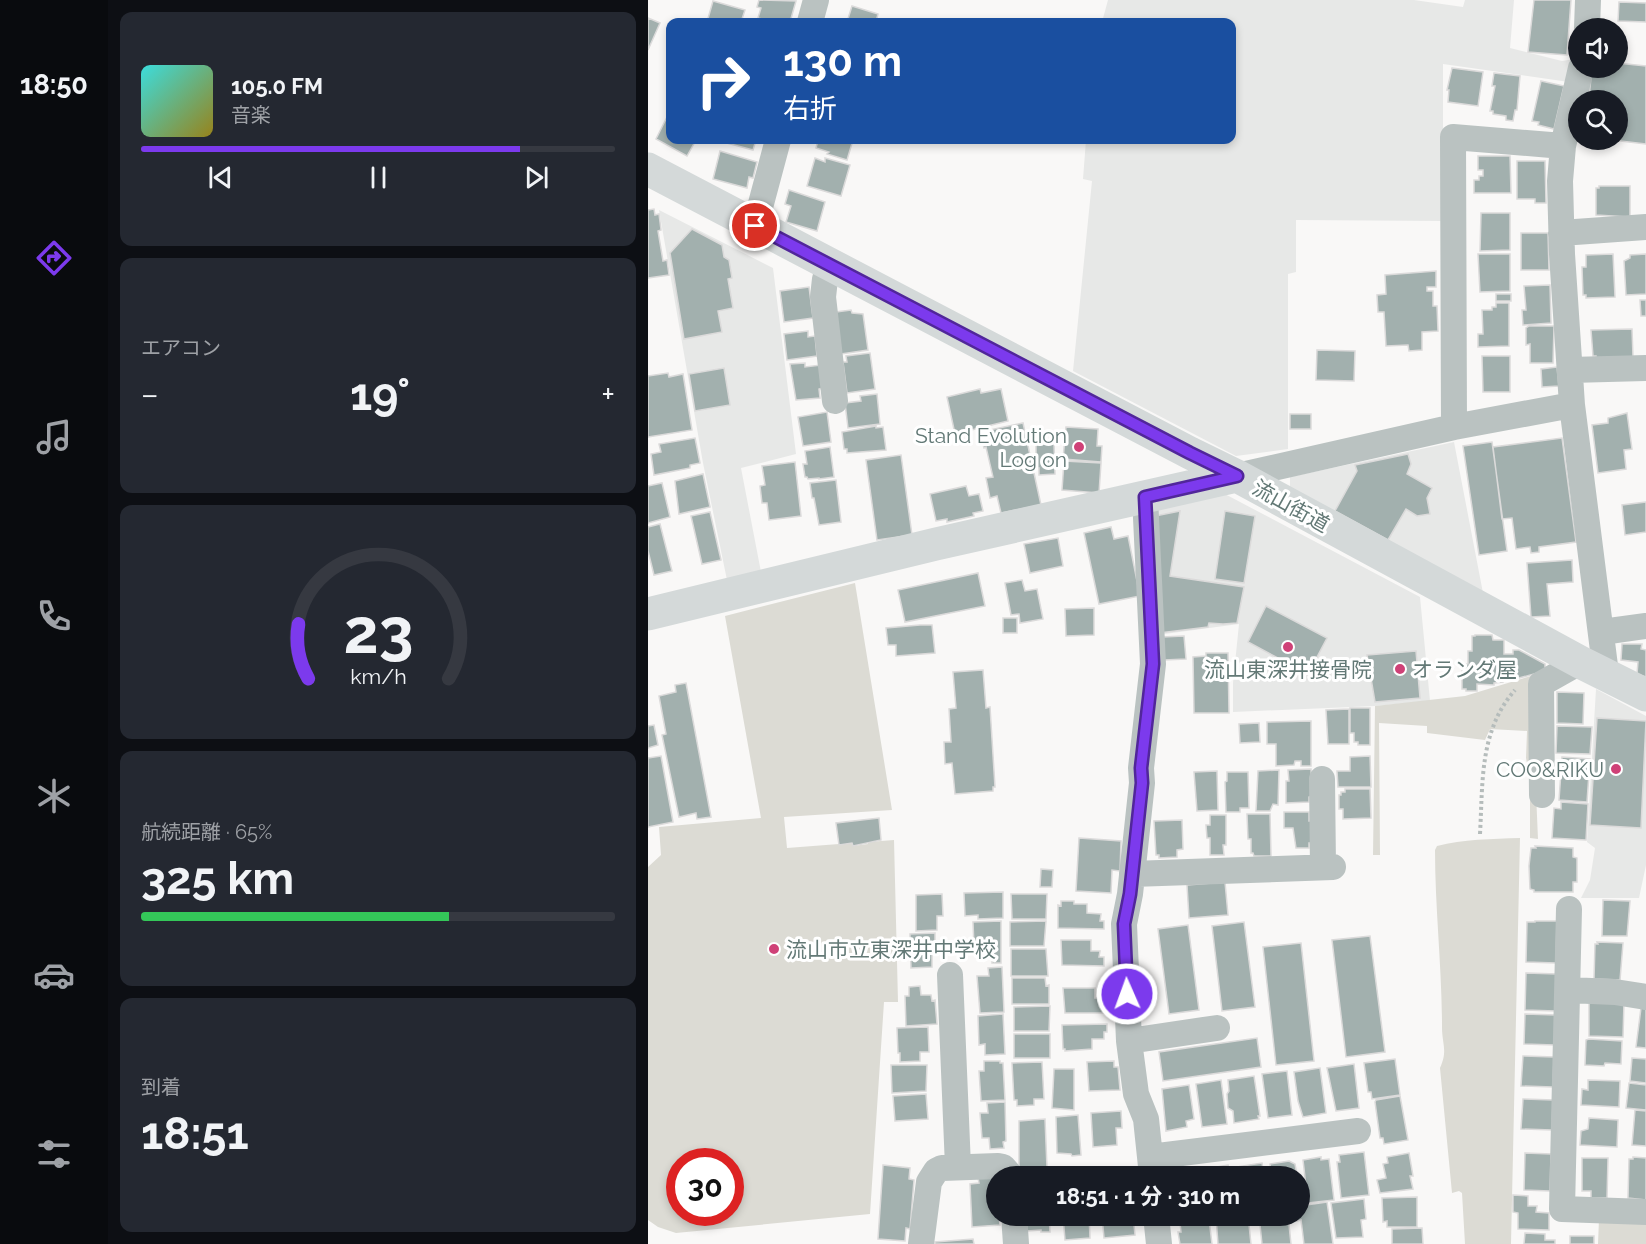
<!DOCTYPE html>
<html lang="ja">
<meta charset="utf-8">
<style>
:root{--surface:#171b24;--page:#242831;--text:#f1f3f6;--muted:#9ea1a6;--line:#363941;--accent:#7c3aed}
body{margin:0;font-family:Raleway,"Noto Sans JP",sans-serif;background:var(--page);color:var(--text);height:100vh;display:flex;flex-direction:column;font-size:22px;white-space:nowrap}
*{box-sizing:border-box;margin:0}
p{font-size:20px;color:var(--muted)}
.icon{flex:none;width:33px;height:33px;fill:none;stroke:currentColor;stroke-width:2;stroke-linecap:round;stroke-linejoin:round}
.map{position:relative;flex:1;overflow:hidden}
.panel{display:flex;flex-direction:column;gap:12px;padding:12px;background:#0d0f14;width:540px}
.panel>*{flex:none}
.banner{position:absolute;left:18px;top:18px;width:570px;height:126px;border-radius:12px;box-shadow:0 3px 9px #0003;background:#1a4fa0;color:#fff;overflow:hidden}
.fabs{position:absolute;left:920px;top:18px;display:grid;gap:12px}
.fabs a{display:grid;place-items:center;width:60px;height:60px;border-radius:50%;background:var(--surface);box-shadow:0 3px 9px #0003;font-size:30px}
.speed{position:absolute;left:18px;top:1148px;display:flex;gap:12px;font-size:30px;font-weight:700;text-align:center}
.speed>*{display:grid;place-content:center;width:78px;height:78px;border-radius:50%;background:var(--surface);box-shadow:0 3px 9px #0003;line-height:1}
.speed .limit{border:9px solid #d22;background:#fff;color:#111}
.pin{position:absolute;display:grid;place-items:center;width:51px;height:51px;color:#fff;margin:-26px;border:3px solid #fff;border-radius:50%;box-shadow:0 2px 6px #0007}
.me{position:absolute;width:66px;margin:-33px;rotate:358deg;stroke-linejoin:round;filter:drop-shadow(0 0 4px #0008)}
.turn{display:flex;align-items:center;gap:21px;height:126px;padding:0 18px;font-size:27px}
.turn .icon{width:78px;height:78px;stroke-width:2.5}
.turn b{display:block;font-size:42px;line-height:51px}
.big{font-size:45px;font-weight:700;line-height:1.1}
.panel .widget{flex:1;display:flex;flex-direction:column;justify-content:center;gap:9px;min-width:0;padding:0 21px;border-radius:12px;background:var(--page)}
.panel .dial{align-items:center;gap:0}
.dial svg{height:156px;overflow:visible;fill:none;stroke:var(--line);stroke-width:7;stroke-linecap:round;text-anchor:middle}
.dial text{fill:var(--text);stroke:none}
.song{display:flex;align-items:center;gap:18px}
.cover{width:72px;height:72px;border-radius:9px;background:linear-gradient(135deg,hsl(180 70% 55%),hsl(50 70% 35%))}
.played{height:6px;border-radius:3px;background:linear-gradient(90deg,var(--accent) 80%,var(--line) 80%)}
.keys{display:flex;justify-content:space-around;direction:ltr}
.heat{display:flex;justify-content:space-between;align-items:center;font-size:33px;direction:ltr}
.charge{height:9px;border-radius:4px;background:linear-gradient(90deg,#34c759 65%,var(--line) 0)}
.trip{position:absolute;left:338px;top:1166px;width:324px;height:60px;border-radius:30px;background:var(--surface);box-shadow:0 3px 9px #0003;font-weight:700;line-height:60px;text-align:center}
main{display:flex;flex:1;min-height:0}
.dock{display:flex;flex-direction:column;width:108px;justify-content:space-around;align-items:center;background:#090b0e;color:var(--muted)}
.dock .icon{width:42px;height:42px}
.dock .selected{color:var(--accent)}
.dock b{font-size:27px;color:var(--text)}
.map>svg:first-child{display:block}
.built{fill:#e7e8e7}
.green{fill:#dcdbd4;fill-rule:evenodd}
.building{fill:#a2b0ae;stroke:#dbdada;stroke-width:1.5}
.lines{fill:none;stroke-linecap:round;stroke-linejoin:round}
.path{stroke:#b5bcbb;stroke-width:4;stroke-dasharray:3 3;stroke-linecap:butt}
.street{stroke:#bac2c1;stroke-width:26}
.secondary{stroke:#d4d9d9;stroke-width:33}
.route-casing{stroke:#51269a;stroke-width:15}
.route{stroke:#7c3aed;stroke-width:10}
.poi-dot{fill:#cf4177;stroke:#fff;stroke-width:2}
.labels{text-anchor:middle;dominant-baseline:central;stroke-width:6;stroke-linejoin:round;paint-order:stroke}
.poi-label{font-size:21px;fill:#637976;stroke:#fff;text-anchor:end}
.street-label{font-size:21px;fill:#637976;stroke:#fff}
</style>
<main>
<nav class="dock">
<b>18:50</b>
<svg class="icon selected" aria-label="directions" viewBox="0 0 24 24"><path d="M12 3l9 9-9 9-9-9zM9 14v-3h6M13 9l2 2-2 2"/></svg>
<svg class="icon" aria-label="music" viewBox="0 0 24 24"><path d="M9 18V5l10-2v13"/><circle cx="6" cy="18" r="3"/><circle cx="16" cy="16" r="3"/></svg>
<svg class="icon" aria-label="phone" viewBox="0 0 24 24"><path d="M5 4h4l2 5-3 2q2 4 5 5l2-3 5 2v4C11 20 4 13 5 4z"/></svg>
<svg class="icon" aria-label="climate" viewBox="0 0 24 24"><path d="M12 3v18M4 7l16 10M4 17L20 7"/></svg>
<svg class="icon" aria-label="car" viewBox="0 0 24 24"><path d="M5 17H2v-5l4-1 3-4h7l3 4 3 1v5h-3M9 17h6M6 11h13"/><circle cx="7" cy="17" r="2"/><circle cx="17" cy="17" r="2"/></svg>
<svg class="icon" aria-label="filters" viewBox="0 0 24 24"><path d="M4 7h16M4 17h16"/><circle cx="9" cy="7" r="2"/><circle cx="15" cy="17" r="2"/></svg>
</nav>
<section class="panel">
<div class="widget">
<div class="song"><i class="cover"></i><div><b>105.0 FM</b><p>音楽</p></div></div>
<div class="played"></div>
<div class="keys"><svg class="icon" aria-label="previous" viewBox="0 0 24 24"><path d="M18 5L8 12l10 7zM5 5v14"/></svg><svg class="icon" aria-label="pause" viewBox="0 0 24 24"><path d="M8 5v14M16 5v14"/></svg><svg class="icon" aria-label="next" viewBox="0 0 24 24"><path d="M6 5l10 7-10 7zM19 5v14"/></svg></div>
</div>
<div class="widget"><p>エアコン</p>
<div class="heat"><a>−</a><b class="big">19°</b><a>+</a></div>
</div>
<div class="widget dial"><svg viewBox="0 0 100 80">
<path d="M14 69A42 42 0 1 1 86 69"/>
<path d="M14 69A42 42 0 0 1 9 41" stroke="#7c3aed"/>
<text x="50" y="56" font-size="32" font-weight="700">23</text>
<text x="50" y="72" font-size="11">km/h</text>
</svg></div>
<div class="widget"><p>航続距離 · 65%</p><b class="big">325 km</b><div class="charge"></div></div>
<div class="widget"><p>到着</p><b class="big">18:51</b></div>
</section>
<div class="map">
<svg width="998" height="1244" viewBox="0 0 998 1244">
<rect width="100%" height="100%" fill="#f9f8f7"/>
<path class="built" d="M460,0H766L815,7L817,0H866L862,48L914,61L927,59L921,82L795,64V221L648,220V272L640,274V449L588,456L425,371L444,181L435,179L438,140H584V22H454Z
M11,210L125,268L148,454L93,468L113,572L79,580L55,463Z
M806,442L835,593L642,489V477Z
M575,493L772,597L782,701L727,706L585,712V683L591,624L509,635L505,510Z
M948,689L998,716V865L991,898H933L942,880L947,848L939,842Z"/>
<path class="green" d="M207,583L244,810L136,817L139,848L204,843L205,846L220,844V842L246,840L250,1002H236L222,1214L28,1233L10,1227L0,1220V867L13,855L11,827L113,818L77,616ZM32,1161H82V1212H32Z
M883,676L890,839L882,838V779L878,758L879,731L842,729L837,740L779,733V726L731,723L732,855H725L727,706L817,696Z
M872,838L863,1244H817L814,1193L811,1191L804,1193L792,1068C800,1051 794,1044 794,1027C794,968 787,909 787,850L789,846C815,839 844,839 872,838Z
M951,1219L998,1220V1244H950Z"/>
<path class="building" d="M111,0L148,1L142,22H126L110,18L113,8L109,7Z
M886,0H923L919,55L880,52Z
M65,1L97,10L93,22H59Z
M971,2L998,3V22L970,21Z
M204,6L230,14L228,22H199Z
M0,18L12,23L0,50Z
M969,63L998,66V144L964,140H969V100L941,97L944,68H969Z
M804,68L835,72L830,106L800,102L801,90H799Z
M846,73L872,76L869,110H867L865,121L858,120V116L845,114V111H842L847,86H844Z
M893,81L916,86L906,129L890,125L891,122L884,121Z
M22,111V140H48L39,156L8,139Z
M76,140H108L105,150L75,142Z
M170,140H205L199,160L179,154L181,152L168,148Z
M72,151L109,162L105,178L101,177L99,188L65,179Z
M830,156H862L863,193H826V180H831V176H835V170H830Z
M167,158L177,162V158L202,165L193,196L159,186Z
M869,161H897L898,203H887V199H869Z
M951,186H982V217L948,215V188H951Z
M141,190L177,202L169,231L138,222L143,206L137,204Z
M6,209L7,215L11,214L13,230L10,231L15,261L19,260L21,275L0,278V210Z
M833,213H862V250L832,251Z
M44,229L74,245L76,257L81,260L84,278L80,279L85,308L70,311L74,332L36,339L22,253Z
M873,233H900L901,270H873Z
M830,254H862V291L832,292Z
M965,254L967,297L938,298V295H935L934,267H938V255Z
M998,254V294L978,295L976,261L982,258V255Z
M788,271V287H779V291H785V306H789L790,331L774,332V350L761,351L760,345L738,346L736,312H730L729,295L738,294L737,275Z
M902,285L903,323L875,325L874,310H878L876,286Z
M161,287L165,318L136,322L132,291Z
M848,294H863V301H848Z
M992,300H998V316H993Z
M848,303H861V346L830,347V334H835L834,310H844V307H848Z
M203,310L204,313L215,314L220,350L193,354L188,312Z
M881,326H906L905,363H882V344L878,345V328Z
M984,329L985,357L948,358V356H945L943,330Z
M160,331V337L167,336L169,356L139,360L136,334Z
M669,350L707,351L706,381L668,380Z
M222,353L227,389L199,393L195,362H199L198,356Z
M834,356H862V392H835Z
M157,363V367L173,365L175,388L171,389L172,398L148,400L142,364Z
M909,367L911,386L894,387L893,369Z
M76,368L82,405L47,411L41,374Z
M20,373L21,377L35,374L44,430L0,437V376Z
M332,389L333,393L353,389L360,421L307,434L299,397Z
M229,394L232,424L200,428L197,403L213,401L212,396Z
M179,412L183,442L155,446L150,417Z
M979,413L984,449L976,450L978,469L950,473L944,425L960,423V418Z
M642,414H663V429H642Z
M375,423L393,505L353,513L349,496L342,498L338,478L345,477L338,447L336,448L332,432Z
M228,426V428L235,427L238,450L199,453V449H196L194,432Z
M418,427L450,429L449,446H454L453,462L415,459Z
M47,438L52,463L42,465V468L6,475L3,454L13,452L11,444Z
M914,438L928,542L891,547V552L883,553L882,547L868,549L864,518L854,519L845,447Z
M844,442L859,551L831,555L815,446Z
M388,444H406L407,474L391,475V468H388Z
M182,447L186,477L171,479V478L160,479L159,477H157L155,464H159L157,451Z
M760,454L763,464L759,474L784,488L779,498L782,514L769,516L758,509L740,540L687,511L709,471L707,465Z
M253,455L264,535L229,540L218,460Z
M416,461L453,463L451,493L414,490Z
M147,462L153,516L121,520L119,503H114L112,486L117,485L114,466Z
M55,474L62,507L31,514L27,481Z
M188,480L193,522L171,525L166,498H164L162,483Z
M14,483L22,517L0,523V486Z
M318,486L321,496L331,494L335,511L325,513L326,516L299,522V519L288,521L282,494Z
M998,502V532L977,535L974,505Z
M532,511L522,576L596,587L589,623L575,624L561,623L560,627L511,633L507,516Z
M577,511L607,516L596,583L567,579Z
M62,512L73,560L54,564L43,516Z
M12,524L24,571L6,575L0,551V527Z
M463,527L466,539L480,536L492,596L451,604L436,533Z
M410,538L415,566L382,573L376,544Z
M924,560L925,582L899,584L902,616L883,617L879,563Z
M330,573L337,606L257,622L250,590Z
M374,580L377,591L389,589L395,619L372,623L371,614L363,615L357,583Z
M618,606L679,638L660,674L600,642Z
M446,608V635L418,636L417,609Z
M355,618H369V633H355Z
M272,625H284L287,653L248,656V645H240L238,628Z
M827,635H844L845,640H856V654H865V650H871L897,664V671L871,678H859V680H855V682L846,683V685L829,684V691H818V689H814V664H820V651H824V636H827Z
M536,636L538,659L516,660L514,637Z
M974,644H994L993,649L998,650V677L989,674L990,662L973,660Z
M768,651L772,698L727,702L719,655Z
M558,653H580L581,713H546L545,657L558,656Z
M335,670L338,708L342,707L347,787H345V791L307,794L304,763L297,764L296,742H303L301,709L308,708L305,672Z
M38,683L63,817L49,819L48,813L31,817L14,735L18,734L11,696L28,692L27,685Z
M909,692L936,693L935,724L909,723Z
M702,708H722V745H710V742H706V733H702Z
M701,709V744H680L678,710Z
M949,718L998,721L993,828L942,825Z
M663,721V766H653V761H647L646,765L628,766V744H619V722Z
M611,723L612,742L592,743L591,724Z
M6,725L10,745L0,748V726Z
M909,726L944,727L942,754L908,753Z
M13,756L25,822L0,827V758Z
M722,756L723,787H690L689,771H702V757Z
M914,757L942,759L939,802L911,800Z
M663,769L664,796L661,797V802L638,803V781H641L640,770Z
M631,770L630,805L625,804L622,811H608L610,771Z
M569,771L570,810L549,811L546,772Z
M579,772H600L601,808H592V812H578L577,782L579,781Z
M697,789H722L723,818L695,819V809H691V795H693V792H697Z
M913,802L940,804L938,840L904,838L906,808L913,809Z
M636,812H661V821H664V843H661V848H648L645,828H636Z
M599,814H622L623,856H606L605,853H603V839H600Z
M562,815H578V845H575L576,855H562V838H559L558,825H562Z
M231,818L233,840L205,846L204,843L191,845L188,823Z
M534,820L535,849L529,850V857L511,858V855H508L506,821Z
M431,838L473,841L472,871L464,870L463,893L428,891Z
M887,846L925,848V857L929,858V882H925V892H886V890L882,889L881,866L883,848H888Z
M393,869L405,870L404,887H392Z
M577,882L580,915L541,918L539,885Z
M355,892V918L330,919V915L317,916L316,893Z
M294,894L295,916H289V930L268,931V895Z
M363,894H399L398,919H364Z
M955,900L982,901L979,936H954Z
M413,901H426V904H439V913L453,914L452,921H456V929L410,928V905L413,906Z
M353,921V963H344V957H335V947H326L325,922Z
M398,921L396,946H362V922Z
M887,921H909L908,963L878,962L879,922H887Z
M596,922L607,1007L574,1011L564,926Z
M540,925L551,1010L521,1014L510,929Z
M287,933V954H284V967L263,968L262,934Z
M722,936L737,1052L698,1057L684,940Z
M413,940H443V951H452L451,957H456V966L414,965Z
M949,942L975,943L972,980L946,979L947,944H950Z
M653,943L666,1061L628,1065L615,947Z
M363,949H398L400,976H363Z
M354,967L356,1012L332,1013L329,976H341L340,968Z
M878,973L909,974L908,1011L877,1010Z
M364,978H397L398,986L401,985V1004H364Z
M272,986L273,995H283L284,1001L287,1000L289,1024L258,1026L257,996H261V987Z
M415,988H447V998H454V1005H457V1013H417Z
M941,1001L976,1002L975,1037L941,1036Z
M402,1006L401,1031H366V1007Z
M993,1008L998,1009V1048L988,1047Z
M355,1014L357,1054L337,1055V1044L331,1045L330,1016Z
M877,1014L908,1015L907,1045L876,1044Z
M459,1024V1032H456V1039H444V1049L417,1051V1049H415L414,1025Z
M280,1027L281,1052H272V1061L252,1062V1053H250L249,1028Z
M366,1034H402V1058H366Z
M609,1038L613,1067L515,1081L511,1052Z
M941,1039L974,1041L973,1064L957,1063L956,1066L937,1065L938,1040Z
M875,1056L906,1057L905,1087L873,1086Z
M984,1058L998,1059V1083L982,1081Z
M747,1059L752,1095L724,1099L723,1092H720L716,1063Z
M336,1061H352V1063H355L357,1100L333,1101L331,1071H336Z
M466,1061V1067H470L472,1090L441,1091L439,1062Z
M394,1062L396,1099H386V1105L369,1106V1100H366L364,1063Z
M706,1064L711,1108L688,1111L679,1068Z
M243,1065H279L278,1091L244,1093Z
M672,1068L678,1113L655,1117L650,1101L646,1072Z
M406,1069H426V1110L404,1108Z
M639,1071L644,1115L620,1118L614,1074Z
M606,1076L612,1116H610L611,1119L586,1123L585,1111L580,1108L579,1094L581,1091L580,1080Z
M573,1080L579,1124L554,1127L548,1084Z
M940,1080L972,1081L971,1107L933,1105L934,1089L940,1090Z
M981,1083L998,1085V1110L978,1108Z
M541,1085L546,1119L538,1121L539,1127L518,1131L514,1089Z
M278,1094L280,1119L247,1121L245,1096Z
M752,1096L760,1140L736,1144L735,1138H732L727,1102L728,1100Z
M875,1099L905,1100L904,1130L873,1129Z
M357,1102L358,1141L355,1142L356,1148L342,1149L341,1138H334L332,1113H340L339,1103Z
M987,1110L998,1111V1146L984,1145Z
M473,1111L474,1128H468L469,1145L445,1147L443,1113Z
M430,1115L433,1155L424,1156L423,1154L409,1153L408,1117Z
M941,1118L970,1120L969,1147L932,1145L933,1131L940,1129Z
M397,1119L399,1168L371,1167V1121Z
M716,1152L721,1195L693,1198L689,1162H692L691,1155Z
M761,1153L765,1176H762L765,1189L732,1193L729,1180L738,1178L735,1164L740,1163L739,1157Z
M877,1153L903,1154L902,1191L876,1190Z
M673,1157V1160L681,1159L686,1200L660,1203L655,1160Z
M985,1157L998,1158V1200L980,1198L981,1159H985Z
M934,1158H960L959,1198H943V1191H934Z
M641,1161L647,1164L649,1176H624L622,1164Z
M614,1163L616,1176H590L588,1167Z
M235,1165L262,1168L261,1179L266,1180L262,1229L258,1228L257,1241L230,1239Z
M580,1165L582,1176H557L556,1169Z
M427,1167V1174L434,1173L435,1176H407V1169Z
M482,1169L483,1176H449V1172Z
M344,1177L348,1182V1215H351L352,1225L324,1227L322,1184L331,1183L330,1178Z
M865,1195L880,1196V1206H889L888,1212L901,1213V1230L870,1229V1213L865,1212Z
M769,1197V1227H739V1221L735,1222L734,1198Z
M716,1199L718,1219L713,1220L715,1237L688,1238L683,1203Z
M679,1202L685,1244H656L653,1220L649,1221L648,1215H651V1206Z
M378,1215H401L402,1232H393V1230L379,1231Z
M415,1215H441L442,1238L417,1240Z
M454,1215H485L487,1235L456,1238Z
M600,1215L603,1244H570L568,1217Z
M611,1215H640L643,1244H614Z
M561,1219L564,1244H532L530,1232H533L532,1223Z
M774,1228L775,1244H744V1229Z
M877,1233L897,1234V1240H907V1244H876Z
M922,1236H946V1244H922Z
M325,1239L326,1244H287V1242Z"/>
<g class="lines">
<path class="path" d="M832,834C835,782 831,731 867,690"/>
<path class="street" d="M162,22L168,0
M939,28L940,0
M933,68L915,146L912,181L914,254L924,405L958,674
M107,226L130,140
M913,233L998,227
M185,268L177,279L175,297L187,401
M922,370L998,368
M806,427L805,137L915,146
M589,476L806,427L924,405
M497,497L505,664L493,768L494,783L482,894L476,924L481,1041L488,1094L498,1119L504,1176
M954,632L998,626
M674,779L675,867
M894,795L893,684L932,662
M484,874L685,867
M921,909L914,1209L998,1212
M302,975L310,1167
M920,990L967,992L998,997
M481,1041L569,1028
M502,1157L710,1131
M366,1215L368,1244
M508,1215L511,1244
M273,1244L281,1182L288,1171L294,1168L350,1166L355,1167L363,1176"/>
<path class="secondary" d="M0,169L542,453L589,476L932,662L998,695
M0,614L288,544L589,476"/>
</g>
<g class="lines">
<defs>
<path id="route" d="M107,226L542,453L589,476L497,497L505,664L493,768L494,783L482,894L476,924L479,994"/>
</defs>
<use href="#route" class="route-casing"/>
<use href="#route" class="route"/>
</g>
<g class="poi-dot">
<circle cx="431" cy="447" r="6"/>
<circle cx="640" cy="647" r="6"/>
<circle cx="752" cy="669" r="6"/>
<circle cx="968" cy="769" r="6"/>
<circle cx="126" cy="949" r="6"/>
</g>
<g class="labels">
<g class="poi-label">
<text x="419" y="435">Stand Evolution<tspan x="419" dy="24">Log on</tspan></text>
<text x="640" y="669" text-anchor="middle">流山東深井接骨院</text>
<text x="764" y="669" text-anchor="start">オランダ屋</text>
<text x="956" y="769">COO&amp;RIKU</text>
<text x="138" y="949" text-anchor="start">流山市立東深井中学校</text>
</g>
<g class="street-label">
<text transform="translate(643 506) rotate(29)">流山街道</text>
</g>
</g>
</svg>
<div class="fabs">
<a><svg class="icon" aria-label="sound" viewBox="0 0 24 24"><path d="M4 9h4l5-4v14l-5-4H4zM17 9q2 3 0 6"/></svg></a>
<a><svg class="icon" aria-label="search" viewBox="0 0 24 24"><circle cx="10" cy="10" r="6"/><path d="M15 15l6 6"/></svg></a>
</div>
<div class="speed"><div class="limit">30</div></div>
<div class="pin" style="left:107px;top:226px;background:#d93025"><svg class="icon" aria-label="arrive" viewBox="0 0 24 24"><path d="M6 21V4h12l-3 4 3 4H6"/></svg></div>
<svg class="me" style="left:479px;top:994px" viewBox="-20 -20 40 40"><circle r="17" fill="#7c3aed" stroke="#fff" stroke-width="3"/><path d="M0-11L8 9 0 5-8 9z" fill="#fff"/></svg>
<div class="trip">18:51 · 1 分 · 310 m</div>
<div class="banner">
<div class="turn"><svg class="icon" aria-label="right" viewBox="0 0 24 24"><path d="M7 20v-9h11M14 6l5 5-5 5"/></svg><div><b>130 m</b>右折</div></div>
</div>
</div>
</main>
